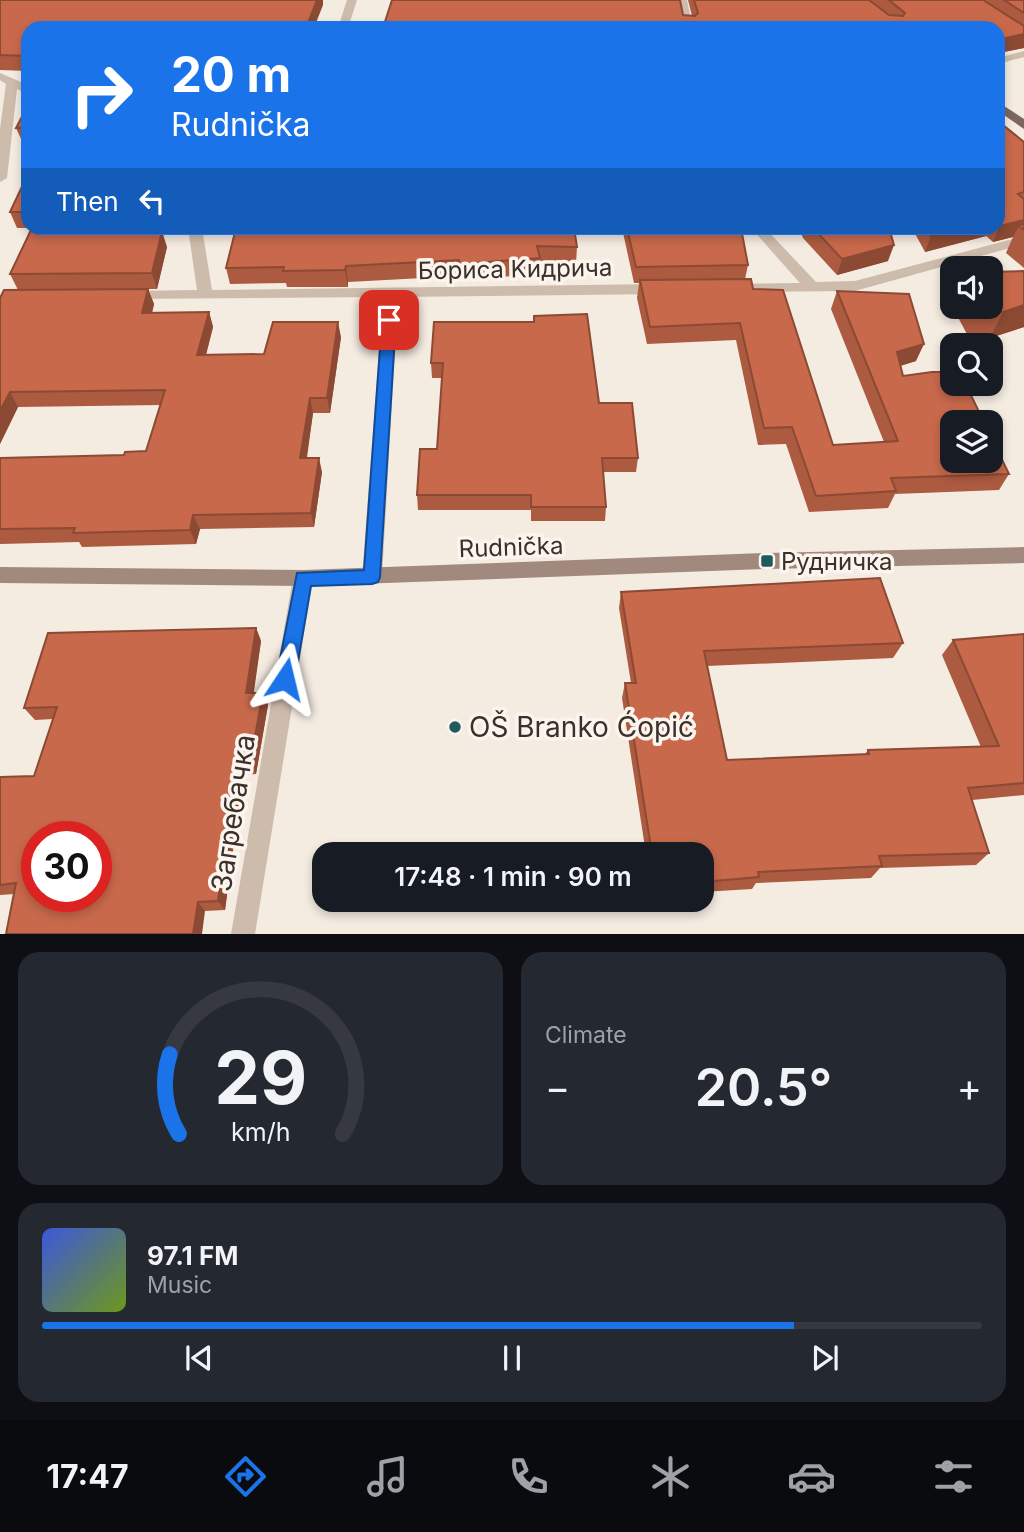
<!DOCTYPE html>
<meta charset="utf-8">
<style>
:root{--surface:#171b24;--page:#242831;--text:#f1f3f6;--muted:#9ea1a6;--line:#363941;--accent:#1a73e8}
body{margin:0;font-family:Inter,sans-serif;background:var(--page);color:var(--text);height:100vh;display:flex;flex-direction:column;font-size:26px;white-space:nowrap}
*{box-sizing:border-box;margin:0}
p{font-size:23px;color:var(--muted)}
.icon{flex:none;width:38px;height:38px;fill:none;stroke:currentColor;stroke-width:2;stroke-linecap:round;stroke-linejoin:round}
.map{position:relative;height:934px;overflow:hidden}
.drawer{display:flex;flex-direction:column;gap:18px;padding:18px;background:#0d0f14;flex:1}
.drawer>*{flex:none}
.guide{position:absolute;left:21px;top:21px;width:984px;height:214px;border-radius:21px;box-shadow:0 4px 10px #0003;background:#1a73e8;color:#fff;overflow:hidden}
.fabs{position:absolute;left:940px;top:256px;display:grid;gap:14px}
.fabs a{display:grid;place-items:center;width:63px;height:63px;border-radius:14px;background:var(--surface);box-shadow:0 4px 10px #0003;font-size:35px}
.speed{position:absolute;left:21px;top:821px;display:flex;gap:14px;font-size:35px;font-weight:700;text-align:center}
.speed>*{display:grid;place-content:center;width:91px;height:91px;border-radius:50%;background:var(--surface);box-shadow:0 4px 10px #0003;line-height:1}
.speed .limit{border:10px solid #d22;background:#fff;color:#111}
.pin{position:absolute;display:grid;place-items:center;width:60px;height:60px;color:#fff;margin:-30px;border-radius:14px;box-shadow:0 4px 10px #0006}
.me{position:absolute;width:77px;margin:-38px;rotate:10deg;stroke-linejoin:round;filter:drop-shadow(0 0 5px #0008)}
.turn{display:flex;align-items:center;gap:24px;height:147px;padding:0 35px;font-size:32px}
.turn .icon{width:91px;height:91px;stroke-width:2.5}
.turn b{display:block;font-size:49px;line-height:60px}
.then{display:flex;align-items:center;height:66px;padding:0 35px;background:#0003;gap:14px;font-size:26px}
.big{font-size:52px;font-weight:600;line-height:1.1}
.drawer .widget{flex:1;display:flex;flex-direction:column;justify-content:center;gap:10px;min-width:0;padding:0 24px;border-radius:21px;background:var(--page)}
.drawer .dial{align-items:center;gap:0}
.dial svg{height:182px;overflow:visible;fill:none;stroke:var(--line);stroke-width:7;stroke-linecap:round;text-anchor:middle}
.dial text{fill:var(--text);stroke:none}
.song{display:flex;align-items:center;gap:21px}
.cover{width:84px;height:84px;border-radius:10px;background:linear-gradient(135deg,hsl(230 70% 55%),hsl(80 70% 35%))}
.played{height:7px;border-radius:4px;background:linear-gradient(90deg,var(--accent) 80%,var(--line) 80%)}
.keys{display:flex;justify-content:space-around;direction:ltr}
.heat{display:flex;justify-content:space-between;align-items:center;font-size:38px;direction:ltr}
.drawer .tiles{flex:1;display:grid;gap:18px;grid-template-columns:1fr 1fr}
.widget:last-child{grid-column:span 2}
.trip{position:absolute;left:312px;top:842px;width:402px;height:70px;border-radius:21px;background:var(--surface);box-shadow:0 4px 10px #0003;font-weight:600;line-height:70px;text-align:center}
.tab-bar{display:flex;height:112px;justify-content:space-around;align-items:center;background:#090b0e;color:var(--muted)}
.tab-bar .icon{width:49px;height:49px}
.tab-bar .selected{color:var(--accent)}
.tab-bar b{font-size:32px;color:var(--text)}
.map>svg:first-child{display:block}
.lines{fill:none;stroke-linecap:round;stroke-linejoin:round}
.lane{fill:#cdbbac;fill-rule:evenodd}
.street{fill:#cdbbac;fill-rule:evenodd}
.secondary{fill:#a18a7d;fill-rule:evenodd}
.primary{fill:#7d675c;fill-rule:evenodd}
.wall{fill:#ac5a40}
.shaded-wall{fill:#8c4a34}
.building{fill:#c8694b;stroke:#8c4a34;stroke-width:2;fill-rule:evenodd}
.route{fill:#1a73e8;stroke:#114b97;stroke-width:2}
.poi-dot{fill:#1f5a5e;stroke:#fbf5ee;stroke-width:2.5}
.labels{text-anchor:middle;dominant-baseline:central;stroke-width:7;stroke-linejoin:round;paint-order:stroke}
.street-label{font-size:24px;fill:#3b302b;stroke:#fbf5ee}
.poi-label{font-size:24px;fill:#3b302b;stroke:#fbf5ee;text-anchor:start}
.near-poi-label{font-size:28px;fill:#3b302b;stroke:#fbf5ee;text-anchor:start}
.near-street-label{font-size:28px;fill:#3b302b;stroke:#fbf5ee}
</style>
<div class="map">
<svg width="1024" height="934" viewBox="0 0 1024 934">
<rect width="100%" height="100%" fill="#f4ebe1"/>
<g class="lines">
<path class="lane" d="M677,0H687L693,28H683Z
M1024,51V57L998,64V58Z"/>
<path class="street" d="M347,0H357L348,28H338Z
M0,73L28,85V94L17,89L7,178L0,182V129L6,84L0,80Z
M188,228H202L212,290L661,284L668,289L661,294L398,297L382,577L379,583L372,585L365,583L362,577L383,297L124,299L122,296L124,293L129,291L197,290Z
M751,228H765L816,282L855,281L1024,236V244L855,291L726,292L724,289L726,286L731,284L800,283Z
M303,570L310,572L313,578L255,934H231L293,578L296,572Z"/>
<path class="secondary" d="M1024,547V563L767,569L303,586L0,583V567L303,570L767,553Z"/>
<path class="primary" d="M998,102L1024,119V129L998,111Z"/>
</g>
<path class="wall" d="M0,0L323,5L28,28V71L0,70Z
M688,0H1024V48L998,53L683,15L692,16Z
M28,105V143H23L16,128Z
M998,121L1024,142V268L1006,253L1013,237L993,242L986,236L925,252L912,228H998Z
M28,155V228H151L149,232L167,247L157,289H148L154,304L152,313L209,312L213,327L206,355L264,354L341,337L330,413H313L307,458L322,472L314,527L200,529L196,544L82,547L79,542L0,544V458L124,455L146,451L160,405L18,407L0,444L18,290L10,274L31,228H17L10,212L28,174L24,165Z
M236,228L577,247L576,263L540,262L539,274L460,280V276L348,282V287H287L286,283L230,284L226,268Z
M622,228H741L748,265L745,279L753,289L833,445L884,442L831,309L837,291L916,361L900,366L903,376L1009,474L999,490L895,494L888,508L809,512L786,444L758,445L736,340L647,344L637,298L639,283H634Z
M799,228H889L888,261L837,275L803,238Z
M1024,271V327L990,338H969L952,306H990Z
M952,291V305L948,298Z
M534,316L599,403L638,458L636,472H603L606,507L605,521H531V510H418L417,495L437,449L442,378H432L431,363L534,322Z
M621,592L903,643L893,658L707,666L727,760L865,754L868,750L981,747L942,655L953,640L1024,634V795L972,800L989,853L976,865L880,868L871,878L756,883L752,889L702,892V854H646L622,698L625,683H631L619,608Z
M256,628L261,641L253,693H263L268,705L256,774L243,775L225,910L205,911L14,894L0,895V777L34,776L53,719L35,720L24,708Z"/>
<path class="shaded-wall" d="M317,0H323V5L314,28H306Z
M1024,34V48L998,53V40Z
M1024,220V230L1019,226L1013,237L993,242L1000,226Z
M138,228H151L141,249L135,233Z
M964,228H990L986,236L925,252L931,236Z
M162,231L167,247L157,289L152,273Z
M894,245L888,261L837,275L842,259Z
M346,266L348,282V287L345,270Z
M148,289L154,304L148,329L142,313Z
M1024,305V327L990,338L1003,312Z
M209,312L213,327L202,370L197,355Z
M338,322L341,337L330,413L327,398Z
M924,344L916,361L890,369L897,352Z
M10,392L18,407L0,444V411Z
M310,398L313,413L304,473L300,458Z
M319,458L322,472L314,527L311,513Z
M193,515L200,529L196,544L190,530Z
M256,628L261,641L252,706L246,693Z
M263,693L268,705L256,774L250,763Z
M237,763L243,775L225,910L218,901Z
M198,902L205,911L202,934H193Z"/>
<path class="building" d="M0,0H317L306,28H28V56L0,55Z
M392,0H680L683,15L695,16L698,13L694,0H869L889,15L903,16L905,13L889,0H983L1024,26V34L998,40V28H383Z
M1004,0H1024V13Z
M28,105V127L16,128Z
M998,121L1024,142V192L1018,194L1024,199V220L1000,226L998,224Z
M28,155V165H24Z
M28,174V212H10Z
M1024,224V230L1019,226Z
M32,228H138L135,233L162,231L152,273L10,274Z
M236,228H574L577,247L537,246L540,258L460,264L459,260L346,266L345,270L283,271L284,267L226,268Z
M627,228H741L748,265L636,267Z
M813,228H889L894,245L842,259Z
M927,228H964L931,236Z
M1024,271V305L1003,312H982L978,306H990V272Z
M751,279L753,289L783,290L833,445L898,441L837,291L909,294L924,344L897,352L903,376L932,372H952V383H965L984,422H952V460H990V435L1009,474L891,478L896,491L816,496L792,427L764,428L740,323L650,327L640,280Z
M148,289L142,313L209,312L197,355L264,354L273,322H338L327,398H310L300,458H319L311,513L193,515L190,530L73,533L75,528L0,529V458L124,455L125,452L146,451L165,390L10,392L0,411V298L4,290Z
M587,314L599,403H632L638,458H602L606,507H531V495H417L420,449H437L443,363H431L434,322H534V316Z
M880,578L903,643L704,651L727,760L869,754L868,750L999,746L953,640L1024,634V783L968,788L989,853L879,856L882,866L758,872L759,877L702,882V854H652L625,683H636L621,592Z
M256,628L246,693H263L250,763H237L218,901L198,902L193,934H6L16,883L0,885V777L34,776L57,707L24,708L48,633ZM37,836H96V896H37Z"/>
<path class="route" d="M389,315L396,320L380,577L378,582L372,584L311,586L295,679L292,685L285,687L279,685L276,679L297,573L364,570L382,320Z"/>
<g class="poi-dot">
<rect x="760" y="554" width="14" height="14" rx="3.5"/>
<circle cx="455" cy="727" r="7"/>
</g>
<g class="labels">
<g class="street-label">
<text transform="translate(515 269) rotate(-1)">Бориса Kидрича</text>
<text transform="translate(511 547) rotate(-2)">Rudnička</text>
</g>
<g class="poi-label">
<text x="781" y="561">Рудничка</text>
</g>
<g class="near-poi-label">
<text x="469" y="727">OŠ Branko Ćopić</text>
</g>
<g class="near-street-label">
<text transform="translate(233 813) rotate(-81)">Загребачка</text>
</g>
</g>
</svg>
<div class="fabs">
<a><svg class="icon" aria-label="sound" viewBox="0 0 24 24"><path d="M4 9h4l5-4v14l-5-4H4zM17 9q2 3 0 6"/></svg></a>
<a><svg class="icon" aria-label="search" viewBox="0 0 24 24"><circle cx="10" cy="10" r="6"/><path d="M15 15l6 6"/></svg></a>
<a><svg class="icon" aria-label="layers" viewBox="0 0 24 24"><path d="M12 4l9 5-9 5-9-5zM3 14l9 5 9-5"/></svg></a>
</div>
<div class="speed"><div class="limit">30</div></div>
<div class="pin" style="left:389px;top:320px;background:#d93025"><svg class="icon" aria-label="arrive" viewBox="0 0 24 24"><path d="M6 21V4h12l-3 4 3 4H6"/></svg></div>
<svg class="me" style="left:285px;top:679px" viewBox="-20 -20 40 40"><path d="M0-17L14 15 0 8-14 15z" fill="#1a73e8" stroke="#fff" stroke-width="4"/></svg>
<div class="trip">17:48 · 1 min · 90 m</div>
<div class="guide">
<div class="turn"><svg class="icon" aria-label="right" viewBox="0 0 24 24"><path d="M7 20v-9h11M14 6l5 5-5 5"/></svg><div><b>20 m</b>Rudnička</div></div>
<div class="then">Then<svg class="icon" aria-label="left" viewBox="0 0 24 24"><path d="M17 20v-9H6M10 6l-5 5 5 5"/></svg></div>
</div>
</div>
<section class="drawer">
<div class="tiles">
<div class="widget dial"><svg viewBox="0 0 100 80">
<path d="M14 69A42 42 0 1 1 86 69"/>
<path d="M14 69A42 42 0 0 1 10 34" stroke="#1a73e8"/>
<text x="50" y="56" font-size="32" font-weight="700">29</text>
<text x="50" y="72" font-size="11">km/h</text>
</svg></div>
<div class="widget"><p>Climate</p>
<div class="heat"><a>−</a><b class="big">20.5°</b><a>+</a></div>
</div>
<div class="widget">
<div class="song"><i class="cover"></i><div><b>97.1 FM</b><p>Music</p></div></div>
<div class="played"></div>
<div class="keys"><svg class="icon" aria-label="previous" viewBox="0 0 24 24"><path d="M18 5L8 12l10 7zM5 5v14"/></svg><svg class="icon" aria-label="pause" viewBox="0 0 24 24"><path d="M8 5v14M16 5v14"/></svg><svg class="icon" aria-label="next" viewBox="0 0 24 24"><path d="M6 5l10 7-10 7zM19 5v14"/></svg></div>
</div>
</div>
</section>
<nav class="tab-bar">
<b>17:47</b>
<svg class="icon selected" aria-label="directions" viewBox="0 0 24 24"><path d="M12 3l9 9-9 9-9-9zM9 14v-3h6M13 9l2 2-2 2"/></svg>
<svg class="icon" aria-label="music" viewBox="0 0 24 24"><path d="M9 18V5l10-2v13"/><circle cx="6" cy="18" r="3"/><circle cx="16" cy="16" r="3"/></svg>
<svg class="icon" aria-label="phone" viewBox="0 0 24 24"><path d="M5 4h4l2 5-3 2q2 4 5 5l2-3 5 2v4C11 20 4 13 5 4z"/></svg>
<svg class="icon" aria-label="climate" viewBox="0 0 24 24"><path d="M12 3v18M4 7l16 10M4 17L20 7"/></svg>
<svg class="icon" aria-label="car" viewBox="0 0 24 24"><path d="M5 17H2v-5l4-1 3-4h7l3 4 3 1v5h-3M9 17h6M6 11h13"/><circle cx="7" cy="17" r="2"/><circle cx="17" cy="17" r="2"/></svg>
<svg class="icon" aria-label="filters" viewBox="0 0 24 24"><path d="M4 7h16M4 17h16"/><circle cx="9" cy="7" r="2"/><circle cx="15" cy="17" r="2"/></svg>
</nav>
